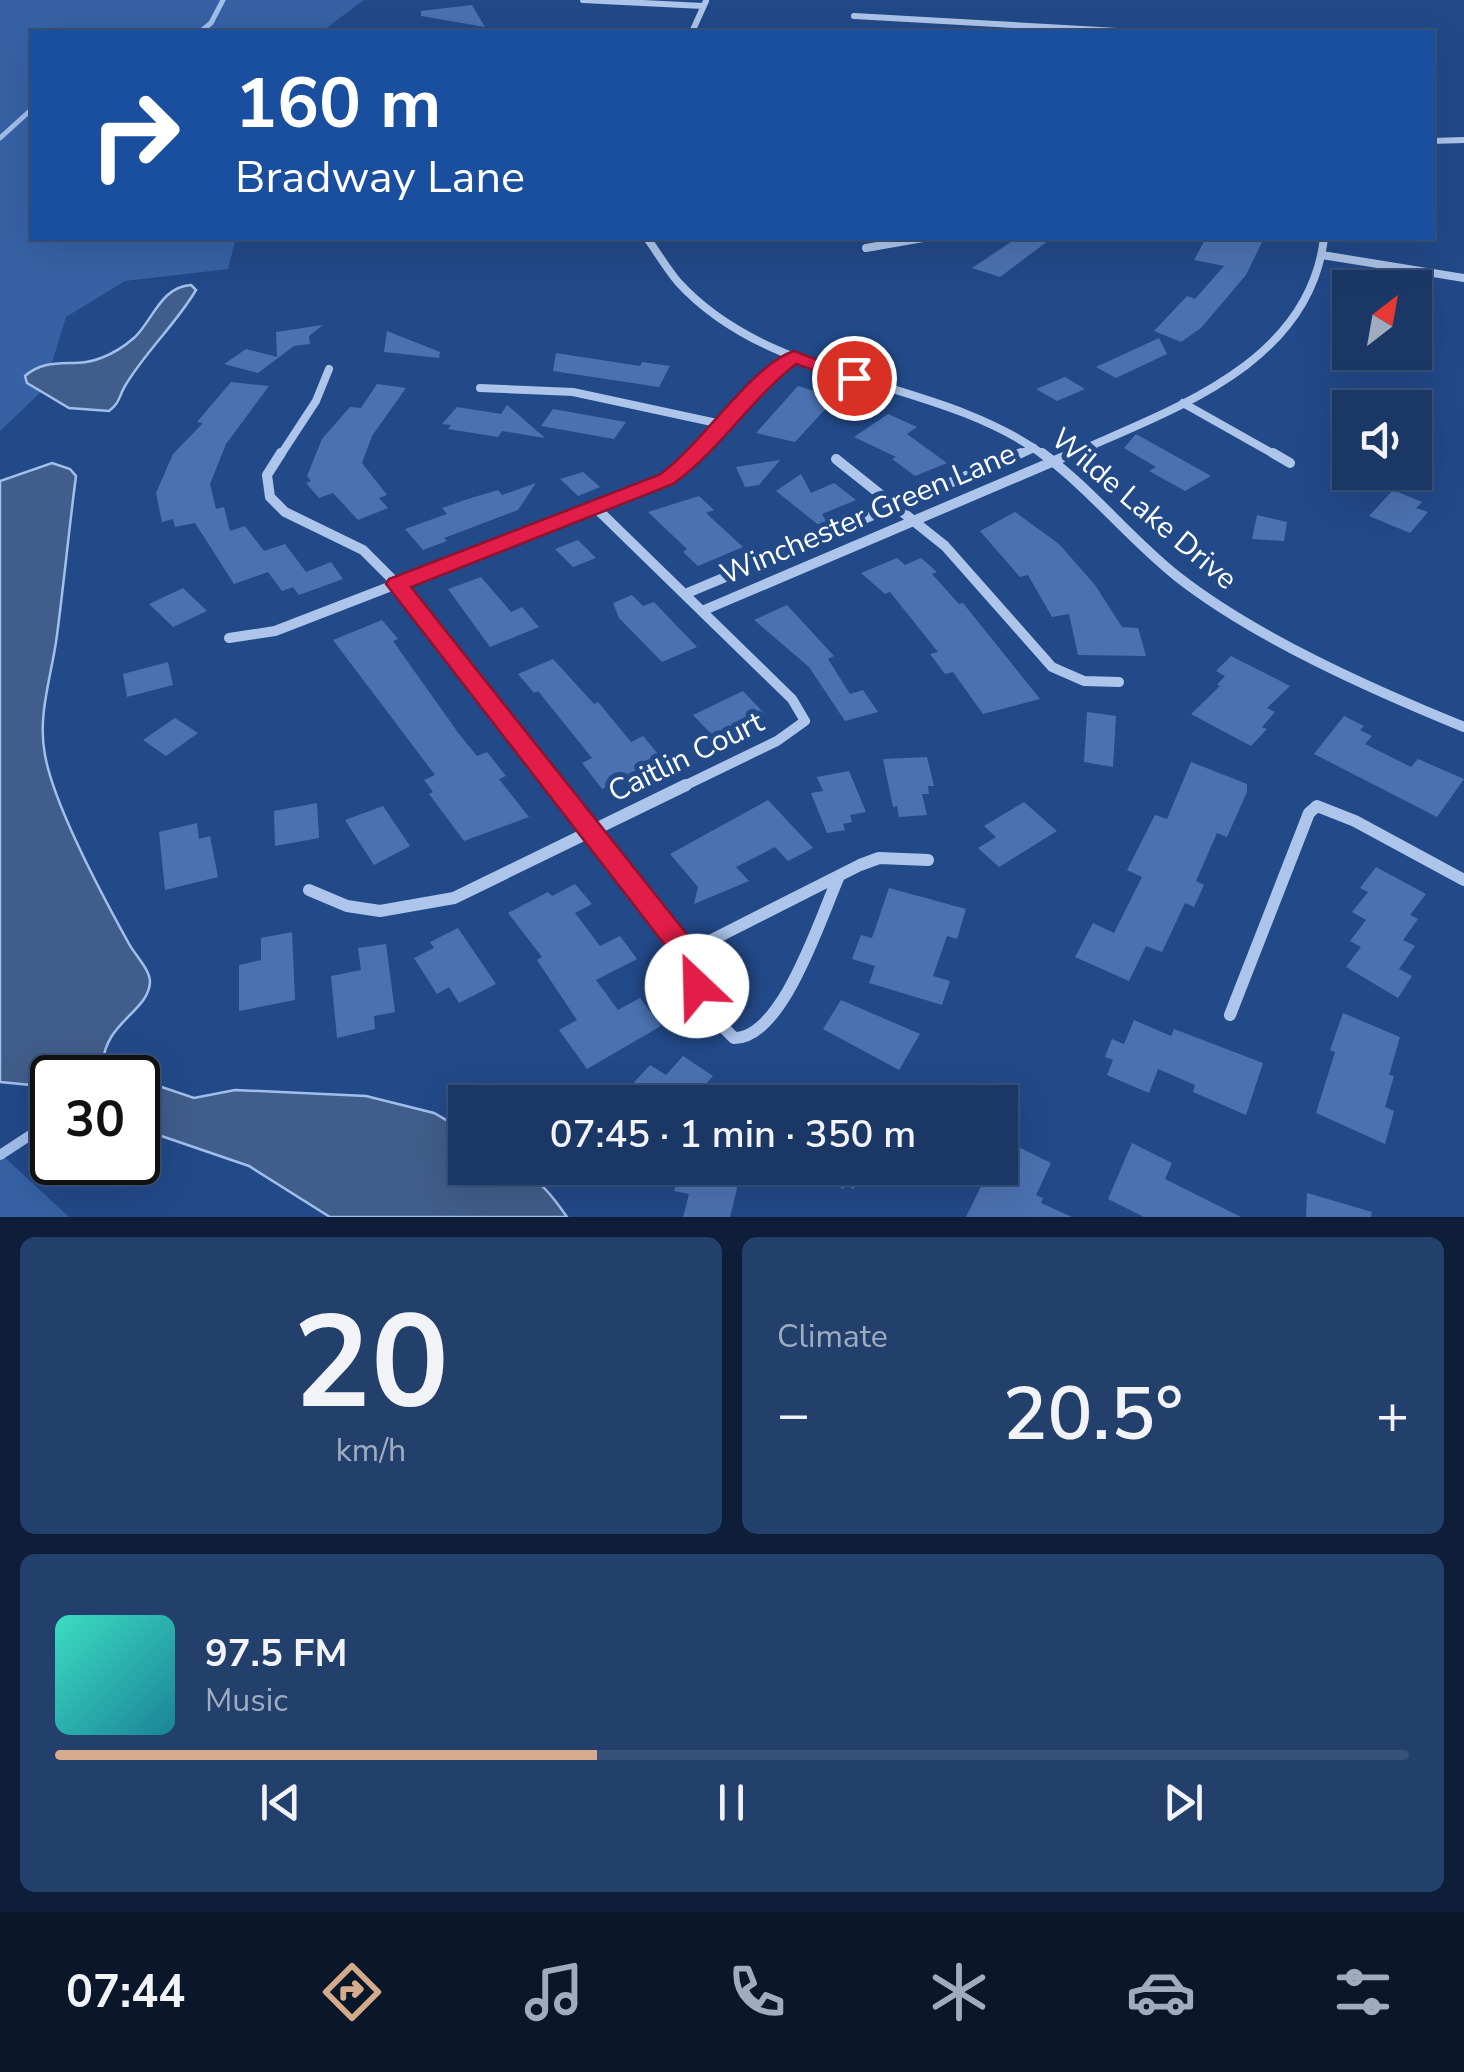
<!DOCTYPE html>
<meta charset="utf-8">
<style>
:root{--surface:#1a3766;--page:#233f6c;--text:#f1f3f6;--muted:#9facbf;--line:#38517a;--accent:#d6ab8b}
body{margin:0;font-family:"Nunito Sans",sans-serif;background:var(--page);color:var(--text);height:100vh;display:flex;flex-direction:column;font-size:38px;white-space:nowrap}
*{box-sizing:border-box;margin:0}
p{font-size:32px;color:var(--muted)}
.icon{flex:none;width:55px;height:55px;fill:none;stroke:currentColor;stroke-width:2;stroke-linecap:round;stroke-linejoin:round}
.map{position:relative;height:1217px;overflow:hidden}
.side{display:flex;flex-direction:column;gap:20px;padding:20px;background:#0e1e38;flex:1}
.side>*{flex:none}
.top-card{position:absolute;left:30px;top:30px;width:1405px;height:210px;border-radius:0px;box-shadow:0 10px 40px #0002,0 0 0 2px var(--line);background:#1a4fa0;color:#fff;overflow:hidden}
.needle{width:65px;rotate:31deg}
.tools{position:absolute;left:1332px;top:270px;display:grid;gap:20px}
.tools a{display:grid;place-items:center;width:100px;height:100px;border-radius:0px;background:var(--surface);box-shadow:0 10px 40px #0002,0 0 0 2px var(--line);font-size:50px}
.speed{position:absolute;left:30px;top:1055px;display:flex;gap:20px;font-size:50px;font-weight:700;text-align:center}
.speed>*{display:grid;place-content:center;width:130px;height:130px;border-radius:50%;background:var(--surface);box-shadow:0 10px 40px #0002,0 0 0 2px var(--line);line-height:1}
.speed .limit{border:5px solid #111;border-radius:15px;background:#fff;color:#111}
.pin{position:absolute;display:grid;place-items:center;width:85px;height:85px;color:#fff;margin:-42px;border:5px solid #fff;border-radius:50%;box-shadow:0 2px 10px #0007}
.me{position:absolute;width:110px;margin:-55px;rotate:336deg;stroke-linejoin:round;filter:drop-shadow(0 0 8px #0008)}
.turn{display:flex;align-items:center;gap:35px;height:210px;padding:0 40px;font-size:45px}
.turn .icon{width:130px;height:130px;stroke-width:2.5}
.turn b{display:block;font-size:70px;line-height:85px}
.big{font-size:75px;font-weight:600;line-height:1.1}
.side .widget{flex:1;display:flex;flex-direction:column;justify-content:center;gap:15px;min-width:0;padding:0 35px;border-radius:15px;background:var(--page)}
.side .dial{align-items:center;gap:0}
.dial b{font-size:130px;line-height:1}
.song{display:flex;align-items:center;gap:30px}
.cover{width:120px;height:120px;border-radius:15px;background:linear-gradient(135deg,hsl(170 70% 55%),hsl(190 70% 35%))}
.played{height:10px;border-radius:5px;background:linear-gradient(90deg,var(--accent) 40%,var(--line) 40%)}
.keys{display:flex;justify-content:space-around;direction:ltr}
.heat{display:flex;justify-content:space-between;align-items:center;font-size:55px;direction:ltr}
.side .tiles{flex:1;display:grid;gap:20px;grid-template-columns:1fr 1fr}
.widget:last-child{grid-column:span 2}
.trip{position:absolute;left:448px;top:1085px;width:570px;height:100px;border-radius:0px;background:var(--surface);box-shadow:0 10px 40px #0002,0 0 0 2px var(--line);font-weight:600;line-height:100px;text-align:center}
.tab-bar{display:flex;height:160px;justify-content:space-around;align-items:center;background:#0a1629;color:var(--muted)}
.tab-bar .icon{width:70px;height:70px}
.tab-bar .current{color:var(--accent)}
.tab-bar b{font-size:45px;color:var(--text)}
.map>svg:first-child{display:block}
.green{fill:#3662a5}
.water{fill:#415d8b;stroke:#a1bfeb;stroke-width:2.5}
.lines{fill:none;stroke-linecap:round;stroke-linejoin:round}
.stream-far1{stroke:#a1bfeb;stroke-width:5}
.stream{stroke:#a1bfeb;stroke-width:10}
.building{fill:#4b72b0}
.street-far3{stroke:#adc5ea;stroke-width:6}
.street-far2{stroke:#adc5ea;stroke-width:8}
.street-far1{stroke:#adc5ea;stroke-width:10}
.street{stroke:#adc5ea;stroke-width:12}
.route{fill:#e11d48;stroke:#92132f;stroke-width:2.5}
.labels{text-anchor:middle;dominant-baseline:central;stroke-width:10;stroke-linejoin:round;paint-order:stroke}
.street-label{font-size:30px;fill:#fff;stroke:#224988}
</style>
<div class="map">
<svg width="1464" height="1217" viewBox="0 0 1464 1217">
<rect width="100%" height="100%" fill="#224988"/>
<path class="green" d="M0,0H364L321,32H32V238H236L228,269L125,281L66,317L44,389L0,431Z
M0,1153L69,1217H0Z"/>
<path class="water" d="M191,285L196,290C176,324 145,352 125,386C119,396 120,403 109,411L69,408L27,383L25,376C49,355 75,369 101,358C112,354 126,345 135,337C154,318 161,287 191,285Z
M52,463L70,469L76,476C69,529 64,582 57,635C52,675 37,715 45,755C54,806 102,895 128,942C134,954 150,969 150,982C149,1011 104,1023 103,1064L133,1077L52,1078V1087L0,1082V481Z
M138,1079L194,1098L235,1090L366,1096L434,1113L465,1131V1168C522,1168 533,1168 567,1217H330L249,1166L138,1128Z"/>
<g class="lines">
<path class="stream-far1" d="M200,32L211,23L223,0
M0,138L32,109"/>
<path class="stream" d="M0,1155L52,1121"/>
</g>
<path class="building" d="M472,5L485,27L421,16V11Z
M1017,238H1052L1000,277L972,268Z
M1206,238H1264L1246,275L1201,328L1181,342L1154,331L1187,296L1195,299L1224,266L1194,260Z
M323,325L309,336L310,344L294,346L258,373L224,364L246,349L277,357L276,332Z
M387,331L440,352L439,358L384,352Z
M1159,338L1167,354L1116,378L1096,367Z
M556,353L640,366L642,362L670,366L659,387L553,371Z
M1065,377L1085,389L1057,401L1036,389Z
M231,382L269,386L226,444L210,484L216,509L224,507L230,531L245,526L264,551L285,544L306,572L331,562L343,579L299,595L293,587L282,591L268,572L234,584L195,523L175,527L173,519L162,522L156,493L173,454L203,423L197,422Z
M377,384L406,388L372,436L362,463L387,495L379,498L388,508L358,520L333,493L319,498L306,483L311,481L307,476L322,439L350,407L361,408Z
M798,386L831,396L825,402L830,404L795,442L756,433Z
M507,405L545,438L502,431L498,437L448,429L451,425L442,424L457,407L501,414Z
M553,409L581,414L626,422L614,439L541,426Z
M888,414L917,427L907,434L947,463L915,476L892,459L896,457L854,437Z
M1136,434L1211,476L1185,491L1149,471L1156,467L1124,448Z
M780,460L759,485L745,487L736,467Z
M583,472L600,487L578,496L560,479Z
M801,474L811,493L834,483L856,500L822,514L828,524L821,527L776,491Z
M536,483L518,510L444,538L447,541L423,550L405,529L447,514L442,508L471,498L498,490L502,495Z
M1393,490L1422,502L1416,508L1428,512L1410,533L1369,516Z
M699,496L714,510L706,513L743,547L698,566L683,552L687,549L648,512Z
M1015,512L1059,544L1095,585L1122,627L1138,628L1146,656L1078,655L1069,614L1052,617L1028,575L1020,577L980,531Z
M1257,515L1287,522L1284,541L1252,539Z
M578,540L596,558L573,567L555,549Z
M897,558L905,565L921,558L937,572L932,574L959,604L963,603L1040,699L983,714L953,672L945,674L930,654L938,652L890,592L885,594L861,573Z
M481,577L511,612L522,607L539,627L490,647L448,589Z
M183,588L207,611L173,627L149,604Z
M632,595L643,606L654,602L697,647L662,662L619,618L613,603Z
M787,605L834,656L828,659L850,694L863,690L878,712L845,721L809,667L754,620Z
M382,620L398,639L393,641L459,734L477,756L487,752L506,776L499,779L529,817L464,841L429,794L433,792L424,780L435,775L333,640Z
M1231,656L1290,686L1267,708L1275,712L1262,727L1267,729L1251,746L1191,714L1220,686L1217,685L1225,676L1216,671Z
M553,659L594,704L598,702L631,742L643,736L664,761L602,789L582,763L592,758L538,691L534,693L518,674Z
M168,662L173,685L127,697L123,674Z
M743,691L764,713L714,737L693,715Z
M1087,712L1116,716L1113,767L1084,762Z
M1344,716L1364,726L1360,730L1372,736L1365,744L1411,767L1418,759L1464,779L1437,817L1314,754Z
M175,718L198,733L166,756L143,740Z
M927,757L934,786H928L929,794H922L927,815L899,817L897,806L893,807L883,759Z
M1191,762L1247,784V792L1227,837L1217,833L1196,881L1204,885L1194,907L1185,903L1162,952L1146,946L1129,981L1075,957L1093,923L1114,933L1142,877L1127,870L1155,815L1167,819Z
M849,771L866,812L850,815L852,822L843,824L845,830L827,833L811,793L823,791L817,777Z
M768,800L813,848L788,861L775,847L736,867L749,881L694,904L698,887L670,854Z
M1024,802L1057,831L999,867L978,848L996,837L984,826Z
M317,803L319,838L275,846L274,811Z
M383,806L410,846L374,865L345,820Z
M197,823L199,839L210,836L218,877L165,890L159,832Z
M1376,867L1426,894L1410,915L1418,919L1403,940L1415,946L1399,969L1412,976L1398,998L1346,967L1361,947L1350,941L1366,920L1352,912L1368,892L1360,888Z
M575,884L592,904L575,913L600,946L620,936L637,959L596,980L618,1010L640,998L661,1026L587,1069L559,1030L577,1020L537,960L542,957L508,913L548,892L552,896Z
M889,888L966,909L957,939L947,936L933,976L950,981L942,1005L869,983L875,966L852,959L861,935L872,938Z
M458,928L496,984L459,1003L449,987L437,994L414,958L434,948L430,942Z
M292,932L295,1000L239,1011V965L261,960V938Z
M386,944L395,1012L374,1016L375,1029L337,1038L331,976L361,970L358,948Z
M841,1000L920,1034L899,1070L823,1029Z
M1343,1013L1400,1037L1389,1075L1394,1076L1385,1107L1394,1111L1385,1144L1316,1113L1335,1052L1330,1050Z
M1134,1020L1171,1036L1174,1029L1263,1063L1246,1115L1193,1092L1195,1085L1158,1069L1149,1093L1107,1075L1113,1060L1105,1057L1112,1039L1124,1044Z
M683,1056L713,1076L690,1102H616L650,1065L666,1075Z
M1000,1138L1051,1163L1036,1195L1043,1198L1041,1203L1072,1217H966L990,1168H1000Z
M1132,1143L1172,1163L1165,1179L1241,1217H1144L1108,1199Z
M681,1168H742L730,1217H683L689,1194L674,1191Z
M826,1168H887L852,1189L849,1185L842,1189Z
M1307,1193L1372,1212L1371,1217H1306Z"/>
<g class="lines">
<path class="street-far3" d="M583,0L703,6
M854,16L1135,32
M692,32L706,1
M1432,141L1464,140"/>
<path class="street-far2" d="M647,238C657,252 667,269 678,282C774,387 935,375 1045,456
M866,248L923,238
M1322,255L1464,278
M480,388L573,392L726,425
M1183,403L1277,456
M280,456L316,401L329,369
M695,456L794,357
M1016,456L1034,448
M1068,456C1169,410 1309,366 1324,238"/>
<path class="street-far1" d="M281,453L267,475L270,497L285,512L363,550L397,584L556,788
M1042,453C1092,490 1130,539 1178,577C1256,638 1373,690 1464,727
M1273,453L1290,463
M836,459L945,546L1052,667L1084,681L1119,682
M597,509L792,699L805,721L777,741L680,788
M685,594L1021,453
M702,611L1073,453
M229,638L275,631L666,480L698,453"/>
<path class="street" d="M554,785L688,952L860,865L879,858L928,860
M309,890L347,906L380,911L454,898L686,785
M688,952L712,1016L734,1038C783,1039 821,916 839,876
M1230,1015L1309,813L1317,806L1355,821L1464,880"/>
</g>
<path class="route" d="M794,351L864,378L854,384L796,364C751,399 720,450 673,484L411,587L689,937L703,952L711,986L707,995L697,999L686,995L675,958L386,584L389,579L659,475C701,446 751,365 794,351Z"/>
<g class="labels">
<g class="street-label">
<text transform="translate(1144 509) rotate(40)">Wilde Lake Drive</text>
<text transform="translate(868 514) rotate(-23)">Winchester Green Lane</text>
<text transform="translate(686 757) rotate(-26)">Caitlin Court</text>
</g>
</g>
</svg>
<div class="tools">
<a><svg class="needle" viewBox="-14 -14 28 28"><path d="M0-13l5 13h-10z" fill="#e53935"/><path d="M0 13l5-13h-10z" fill="#9facbf"/></svg></a>
<a><svg class="icon" aria-label="sound" viewBox="0 0 24 24"><path d="M4 9h4l5-4v14l-5-4H4zM17 9q2 3 0 6"/></svg></a>
</div>
<div class="speed"><div class="limit">30</div></div>
<div class="pin" style="left:854px;top:378px;background:#d93025"><svg class="icon" aria-label="arrive" viewBox="0 0 24 24"><path d="M6 21V4h12l-3 4 3 4H6"/></svg></div>
<svg class="me" style="left:697px;top:986px" viewBox="-20 -20 40 40"><circle r="19" fill="#fff"/><path d="M0-13L10 11 0 6-10 11z" fill="#e11d48"/></svg>
<div class="trip">07:45 · 1 min · 350 m</div>
<div class="top-card">
<div class="turn"><svg class="icon" aria-label="right" viewBox="0 0 24 24"><path d="M7 20v-9h11M14 6l5 5-5 5"/></svg><div><b>160 m</b>Bradway Lane</div></div>
</div>
</div>
<section class="side">
<div class="tiles">
<div class="widget dial"><b>20</b><p>km/h</p></div>
<div class="widget"><p>Climate</p>
<div class="heat"><a>−</a><b class="big">20.5°</b><a>+</a></div>
</div>
<div class="widget">
<div class="song"><i class="cover"></i><div><b>97.5 FM</b><p>Music</p></div></div>
<div class="played"></div>
<div class="keys"><svg class="icon" aria-label="previous" viewBox="0 0 24 24"><path d="M18 5L8 12l10 7zM5 5v14"/></svg><svg class="icon" aria-label="pause" viewBox="0 0 24 24"><path d="M8 5v14M16 5v14"/></svg><svg class="icon" aria-label="next" viewBox="0 0 24 24"><path d="M6 5l10 7-10 7zM19 5v14"/></svg></div>
</div>
</div>
</section>
<nav class="tab-bar">
<b>07:44</b>
<svg class="icon current" aria-label="directions" viewBox="0 0 24 24"><path d="M12 3l9 9-9 9-9-9zM9 14v-3h6M13 9l2 2-2 2"/></svg>
<svg class="icon" aria-label="music" viewBox="0 0 24 24"><path d="M9 18V5l10-2v13"/><circle cx="6" cy="18" r="3"/><circle cx="16" cy="16" r="3"/></svg>
<svg class="icon" aria-label="phone" viewBox="0 0 24 24"><path d="M5 4h4l2 5-3 2q2 4 5 5l2-3 5 2v4C11 20 4 13 5 4z"/></svg>
<svg class="icon" aria-label="climate" viewBox="0 0 24 24"><path d="M12 3v18M4 7l16 10M4 17L20 7"/></svg>
<svg class="icon" aria-label="car" viewBox="0 0 24 24"><path d="M5 17H2v-5l4-1 3-4h7l3 4 3 1v5h-3M9 17h6M6 11h13"/><circle cx="7" cy="17" r="2"/><circle cx="17" cy="17" r="2"/></svg>
<svg class="icon" aria-label="filters" viewBox="0 0 24 24"><path d="M4 7h16M4 17h16"/><circle cx="9" cy="7" r="2"/><circle cx="15" cy="17" r="2"/></svg>
</nav>
